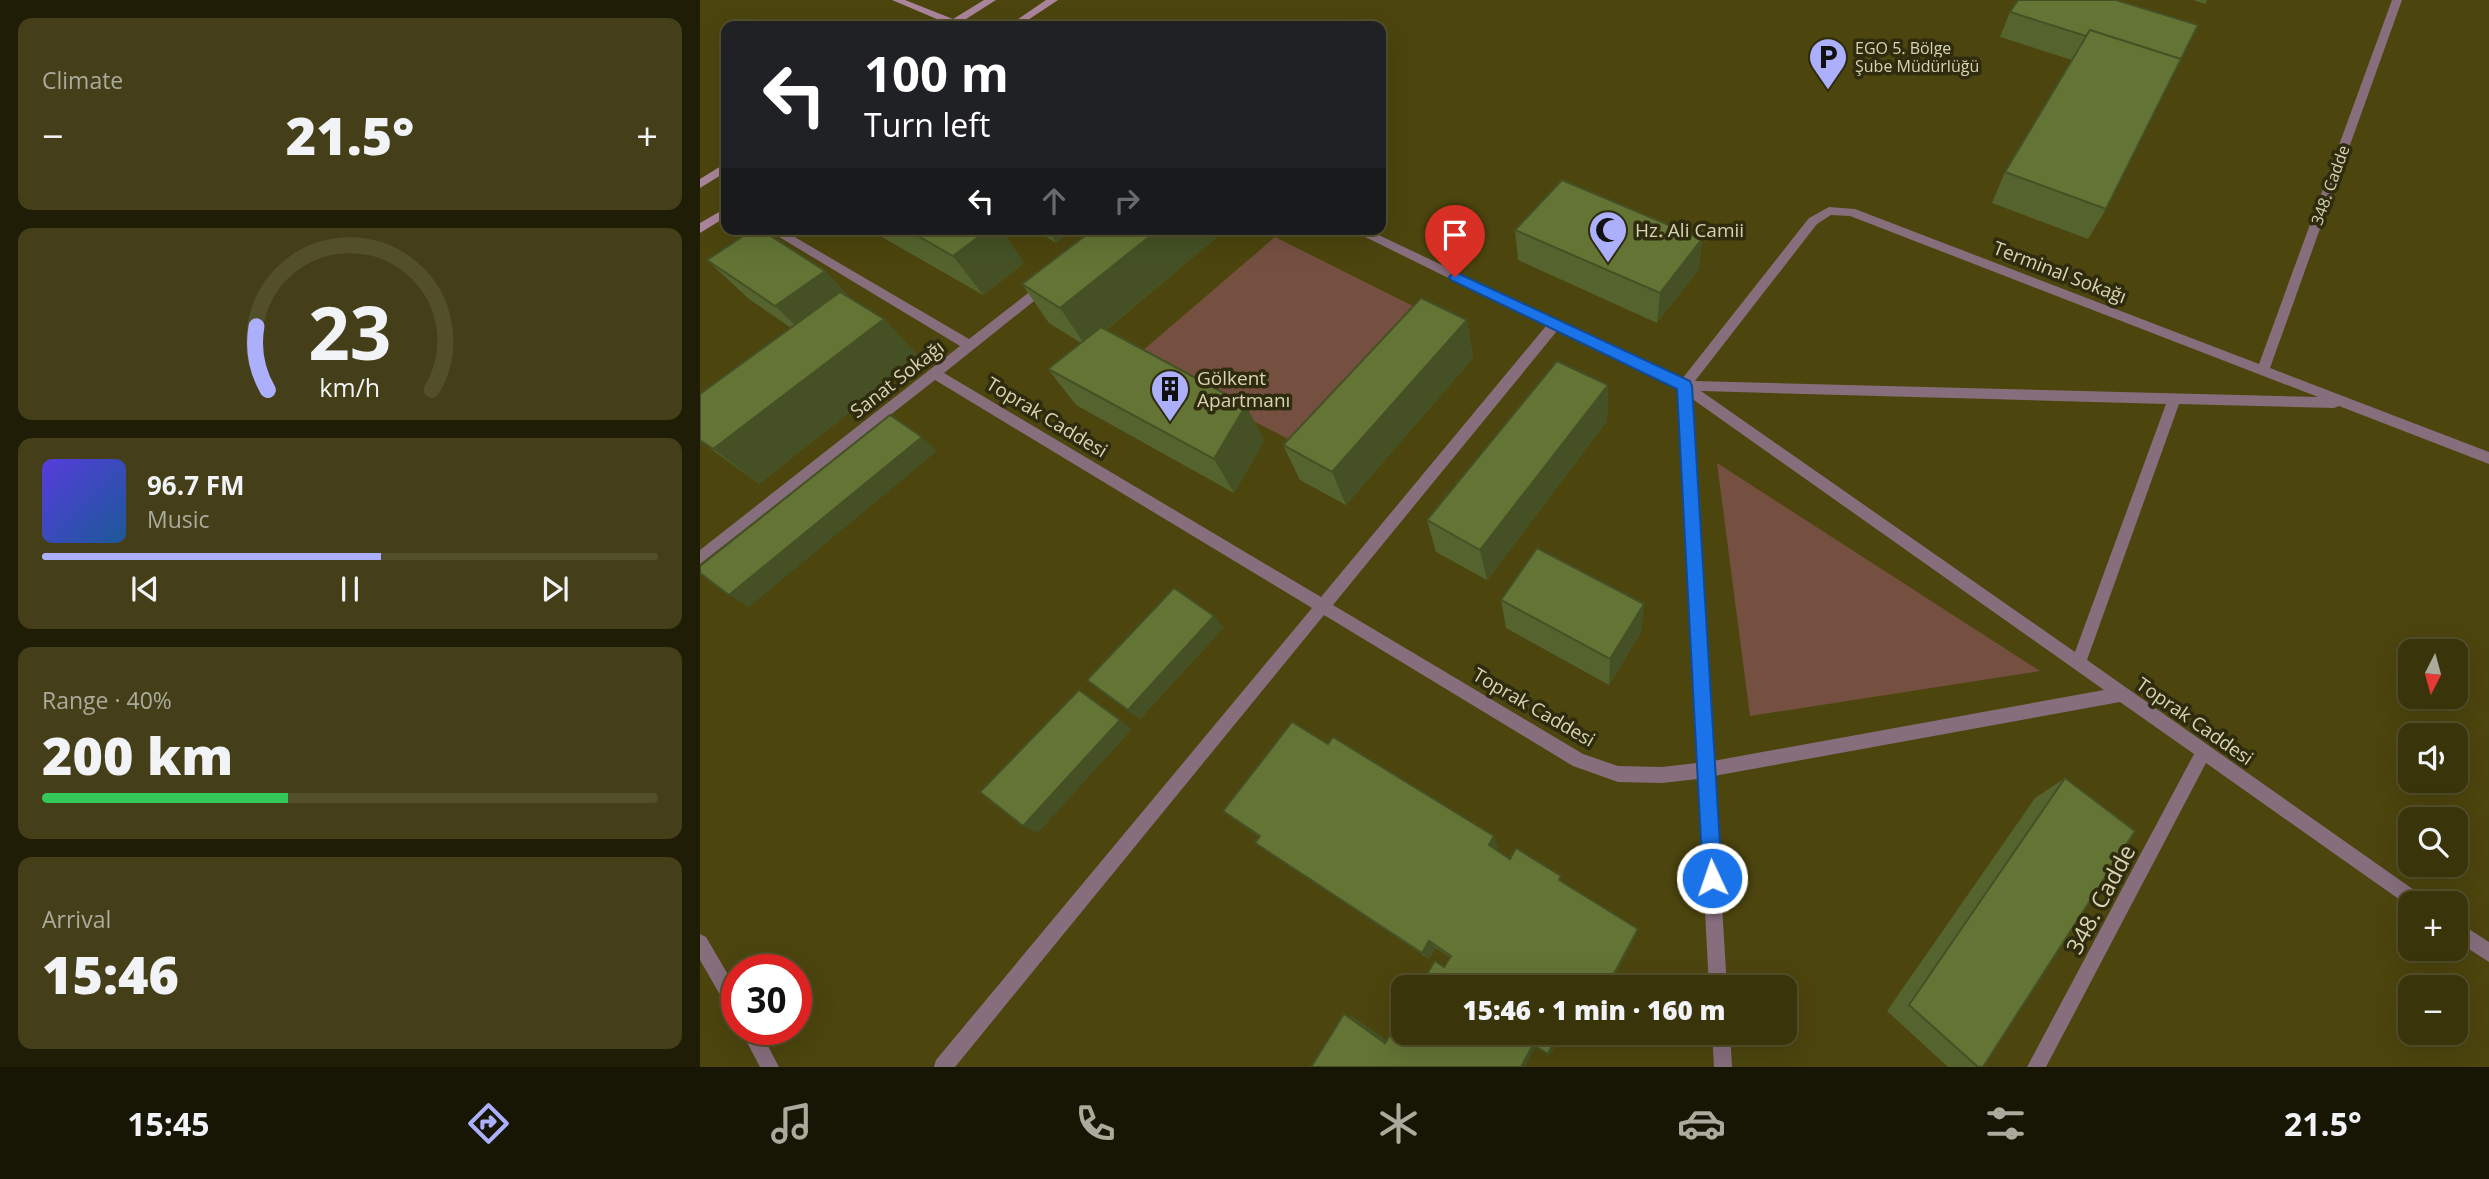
<!DOCTYPE html>
<meta charset="utf-8">
<style>
:root{--surface:#39340a;--page:#443f18;--text:#f1f3f6;--muted:#abaa9c;--line:#534f2b;--accent:#acaffb}
body{margin:0;font-family:"Open Sans",sans-serif;background:var(--page);color:var(--text);height:100vh;display:flex;flex-direction:column;font-size:26px;white-space:nowrap}
*{box-sizing:border-box;margin:0}
p{font-size:23px;color:var(--muted)}
.icon{flex:none;width:38px;height:38px;fill:none;stroke:currentColor;stroke-width:2;stroke-linecap:round;stroke-linejoin:round}
.map{position:relative;flex:1;overflow:hidden}
.sheet{display:flex;flex-direction:column;gap:18px;padding:18px;background:#1f1d06;width:700px}
.sheet>*{flex:none}
.hud{position:absolute;left:21px;top:21px;width:665px;height:214px;border-radius:14px;box-shadow:0 7px 28px #0002,0 0 0 2px var(--line);background:#202124;color:#fff;overflow:hidden}
.needle{width:46px;rotate:186deg}
.buttons{position:absolute;left:1698px;top:639px;display:grid;gap:14px}
.buttons a{display:grid;place-items:center;width:70px;height:70px;border-radius:14px;background:var(--surface);box-shadow:0 7px 28px #0002,0 0 0 2px var(--line);font-size:35px}
.speed{position:absolute;left:21px;top:954px;display:flex;gap:14px;font-size:35px;font-weight:700;text-align:center}
.speed>*{display:grid;place-content:center;width:91px;height:91px;border-radius:50%;background:var(--surface);box-shadow:0 7px 28px #0002,0 0 0 2px var(--line);line-height:1}
.speed .limit{border:10px solid #d22;background:#fff;color:#111}
.pin{position:absolute;display:grid;place-items:center;width:60px;height:60px;color:#fff;margin:-72px -30px;border-radius:50% 50% 50% 0;rotate:-45deg;box-shadow:0 0 7px #0007}
.pin .icon{rotate:45deg}
.me{position:absolute;width:77px;margin:-38px;rotate:357deg;stroke-linejoin:round;filter:drop-shadow(0 0 5px #0008)}
.turn{display:flex;align-items:center;gap:24px;height:147px;padding:0 28px;font-size:32px}
.turn .icon{width:91px;height:91px;stroke-width:2.5}
.turn b{display:block;font-size:49px;line-height:60px}
.lanes{display:flex;align-items:center;height:66px;padding:0 28px;background:#0003;justify-content:center;gap:35px;direction:ltr}
.lanes .off{opacity:.35}
.big{font-size:52px;font-weight:800;line-height:1.1}
.sheet .card{flex:1;display:flex;flex-direction:column;justify-content:center;gap:10px;min-width:0;padding:0 24px;border-radius:14px;background:var(--page)}
.sheet .dial{align-items:center;gap:0}
.dial svg{height:182px;overflow:visible;fill:none;stroke:var(--line);stroke-width:7;stroke-linecap:round;text-anchor:middle}
.dial text{fill:var(--text);stroke:none}
.song{display:flex;align-items:center;gap:21px}
.cover{width:84px;height:84px;border-radius:10px;background:linear-gradient(135deg,hsl(250 70% 55%),hsl(210 70% 35%))}
.played{height:7px;border-radius:4px;background:linear-gradient(90deg,var(--accent) 55%,var(--line) 55%)}
.keys{display:flex;justify-content:space-around;direction:ltr}
.heat{display:flex;justify-content:space-between;align-items:center;font-size:38px;direction:ltr}
.charge{height:10px;border-radius:5px;background:linear-gradient(90deg,#34c759 40%,var(--line) 0)}
.trip{position:absolute;left:691px;top:975px;width:406px;height:70px;border-radius:14px;background:var(--surface);box-shadow:0 7px 28px #0002,0 0 0 2px var(--line);font-weight:800;line-height:70px;text-align:center}
.menu{display:flex;height:112px;justify-content:space-around;align-items:center;background:#171504;color:var(--muted)}
.menu .icon{width:49px;height:49px}
.menu .active{color:var(--accent)}
.menu b{font-size:32px;color:var(--text)}
main{display:flex;flex:1;min-height:0}
.map>svg:first-child{display:block}
.green{fill:#755041}
.lines{fill:none;stroke-linecap:round;stroke-linejoin:round}
.street{fill:#866e7d;fill-rule:evenodd}
.secondary{fill:#ab859c;fill-rule:evenodd}
.wall{fill:#55642e}
.shaded-wall{fill:#455125}
.building{fill:#637435;stroke:#455125;stroke-width:2}
.route{fill:#1a73e8;stroke:#114b97;stroke-width:2}
.labels{text-anchor:middle;dominant-baseline:central;stroke-width:7;stroke-linejoin:round;paint-order:stroke}
.far-poi-label{font-size:16px;fill:#d8d4b2;stroke:#2f2b0e;text-anchor:start}
.far-street-label{font-size:16px;fill:#d8d4b2;stroke:#2f2b0e}
.poi-label{font-size:19px;fill:#d8d4b2;stroke:#2f2b0e;text-anchor:start}
.street-label{font-size:19px;fill:#d8d4b2;stroke:#2f2b0e}
.near-street-label{font-size:23px;fill:#d8d4b2;stroke:#2f2b0e}
</style>
<main>
<section class="sheet">
<div class="card"><p>Climate</p>
<div class="heat"><a>−</a><b class="big">21.5°</b><a>+</a></div>
</div>
<div class="card dial"><svg viewBox="0 0 100 80">
<path d="M14 69A42 42 0 1 1 86 69"/>
<path d="M14 69A42 42 0 0 1 9 41" stroke="#acaffb"/>
<text x="50" y="56" font-size="32" font-weight="700">23</text>
<text x="50" y="72" font-size="11">km/h</text>
</svg></div>
<div class="card">
<div class="song"><i class="cover"></i><div><b>96.7 FM</b><p>Music</p></div></div>
<div class="played"></div>
<div class="keys"><svg class="icon" aria-label="previous" viewBox="0 0 24 24"><path d="M18 5L8 12l10 7zM5 5v14"/></svg><svg class="icon" aria-label="pause" viewBox="0 0 24 24"><path d="M8 5v14M16 5v14"/></svg><svg class="icon" aria-label="next" viewBox="0 0 24 24"><path d="M6 5l10 7-10 7zM19 5v14"/></svg></div>
</div>
<div class="card"><p>Range · 40%</p><b class="big">200 km</b><div class="charge"></div></div>
<div class="card"><p>Arrival</p><b class="big">15:46</b></div>
</section>
<div class="map">
<svg width="1789" height="1067" viewBox="0 0 1789 1067">
<rect width="100%" height="100%" fill="#4c450e"/>
<path class="green" d="M575,237L731,315L605,448L434,358Z
M1017,463L1340,671L1050,716Z"/>
<g class="lines">
<path class="street" d="M1692,0H1702L1570,368L1789,452V464L1639,406L1634,408L1479,404L1387,660L1724,897L1727,903H1710V907L1506,763L1346,1067H1327L1494,754L1420,702L1014,776L1027,987H1009L998,779L962,783L918,782L873,766L624,615L255,1067H234L236,1060L612,608L235,380L0,564V550L260,346L66,229H81L269,339L341,283H349V289L244,373L621,597L846,326L649,229H666L982,379L1109,218L1129,207L1155,209L1559,364ZM1131,215L1150,216L1618,397L995,381L1117,224ZM857,331L978,389L997,763L962,767L918,766L883,754L633,605ZM1001,391L1466,404L1375,652ZM991,398L1404,690L1013,761Z
M1755,920L1789,942V962L1755,940Z
M0,934L6,937L37,990V1017L31,1014L0,960Z
M40,1029H59L79,1067H60Z
M1012,1032H1030L1032,1067H1014Z"/>
<path class="secondary" d="M192,0H205L253,19L284,0H296L255,26H244L246,23Z
M346,0H358L319,26H308Z
M26,163V172L0,188V179Z
M26,208V217L0,233V223Z"/>
</g>
<path class="wall" d="M1416,0L1406,209L1388,239L1292,203L1305,172L1372,60L1300,37L1310,12Z
M1493,0H1507L1505,4Z
M168,229H301L324,263L283,295Z
M333,229H374L356,243Z
M394,229H527L406,330L546,405L564,441L534,493L376,405L348,369L381,343L349,323L322,284Z
M815,230L1002,239L999,269L957,323L818,260Z
M7,260L125,271L151,299L184,319L219,357L59,484L0,441L91,328L49,299Z
M767,320L773,358L646,505L600,480L583,445Z
M908,385L907,421L787,580L736,552L727,520Z
M801,600L944,604L941,632L909,685L806,628Z
M524,627L440,719L387,680Z
M1365,778L1283,1067H1248L1187,1011L1335,798Z
M523,811L798,846L796,850L810,859L862,882L938,929L936,935L744,967L750,957L736,948L729,959L568,852L555,843L559,837Z"/>
<path class="shaded-wall" d="M289,229H301L324,263L283,295L253,256Z
M348,229H374L356,243Z
M459,229H527L386,346L360,308Z
M1002,239L999,269L957,323L960,293Z
M125,271L162,310L115,344L75,306Z
M184,319L219,357L59,484L13,449Z
M767,320L773,358L646,505L632,472Z
M908,385L907,421L787,580L780,550Z
M546,405L564,441L534,493L514,459Z
M222,437L237,451L49,607L29,595Z
M944,604L941,632L909,685L910,659Z
M514,616L524,627L440,719L428,710Z
M420,720L432,729L338,833L323,826Z
M794,836L798,846L793,855L789,845Z
M938,929L936,935L909,987H907Z
M729,941L736,948L729,959L722,953Z
M644,1014L655,1018L694,1045L685,1043Z
M859,1032H862L850,1056L848,1054Z
M833,1045L836,1047L825,1067H821Z"/>
<path class="building" d="M1318,0H1416L1498,25L1481,59L1390,30L1386,36L1310,12Z
M1390,30L1481,59L1406,209L1305,172Z
M862,180L1002,239L960,293L815,230Z
M54,229H60L125,271L75,306L7,260Z
M206,229H289L253,256Z
M394,229H459L360,308L322,284Z
M140,292L184,319L13,449L0,440V394Z
M721,298L767,320L632,472L583,445Z
M401,327L546,405L514,459L348,369Z
M857,361L908,385L780,550L727,520Z
M190,415L222,437L29,595L0,573V566Z
M837,548L944,604L910,659L801,600Z
M474,588L514,616L428,710L387,680Z
M379,690L420,720L323,826L280,792Z
M592,722L628,744L633,737L794,836L789,845L810,859L816,848L861,876L859,880L938,929L907,987H719L735,961L744,967L751,956L729,941L722,953L555,843L560,836L523,811Z
M1365,778L1435,831L1283,1067H1278L1209,1005Z
M704,1012V1032H859L848,1054L833,1045L821,1067H611L644,1014L685,1043Z"/>
<path class="route" d="M755,272L990,381L992,386L1022,878L1019,885L1012,888L1005,885L1003,878L977,389L751,280L749,277Z"/>
<defs>
<symbol id="parking-pin" viewBox="-11 -11 22 30"><path d="M0 17L-7.5 6A9.5 9.5 0 1 1 7.5 6Z" fill="#acaffb" stroke="#2f2b0e"/><path d="M-3.5-5.5H1a3.5 3.5 0 0 1 0 7H-1V5.5H-3.5ZM-1-3.4V-.6H.8a1.4 1.4 0 0 0 0-2.8Z" fill="#111"/></symbol>
<symbol id="mosque-pin" viewBox="-11 -11 22 30"><path d="M0 17L-7.5 6A9.5 9.5 0 1 1 7.5 6Z" fill="#acaffb" stroke="#2f2b0e"/><path d="M3.5-4.9A6 6 0 1 0 3.5 4.9A5 5 0 1 1 3.5-4.9Z" fill="#111"/></symbol>
<symbol id="building-pin" viewBox="-11 -11 22 30"><path d="M0 17L-7.5 6A9.5 9.5 0 1 1 7.5 6Z" fill="#acaffb" stroke="#2f2b0e"/><path d="M-4-6H4V6H1V3H-1V6H-4ZM-2.5-4.3h1.7v1.8h-1.7ZM.8-4.3h1.7v1.8H.8ZM-2.5-1h1.7V.8h-1.7ZM.8-1h1.7V.8H.8Z" fill="#111"/></symbol>
</defs>
<g fill-rule="evenodd">
<use href="#parking-pin" x="1106" y="35" width="44" height="60"/>
<use href="#mosque-pin" x="886" y="208" width="44" height="60"/>
<use href="#building-pin" x="448" y="367" width="44" height="60"/>
</g>
<g class="labels">
<g class="far-poi-label">
<text x="1155" y="48">EGO 5. Bölge<tspan x="1155" dy="18">Şube Müdürlüğü</tspan></text>
</g>
<g class="far-street-label">
<text transform="translate(1630 185) rotate(-70)">348. Cadde</text>
</g>
<g class="poi-label">
<text x="935" y="230">Hz. Ali Camii</text>
<text x="497" y="378">Gölkent<tspan x="497" dy="22">Apartmanı</tspan></text>
</g>
<g class="street-label">
<text transform="translate(1360 272) rotate(21)">Terminal Sokağı</text>
<text transform="translate(197 379) rotate(-38)">Sanat Sokağı</text>
<text transform="translate(347 417) rotate(31)">Toprak Caddesi</text>
<text transform="translate(834 707) rotate(30)">Toprak Caddesi</text>
<text transform="translate(1495 721) rotate(35)">Toprak Caddesi</text>
</g>
<g class="near-street-label">
<text transform="translate(1400 899) rotate(-62)">348. Cadde</text>
</g>
</g>
</svg>
<div class="buttons">
<a><svg class="needle" viewBox="-14 -14 28 28"><path d="M0-13l5 13h-10z" fill="#e53935"/><path d="M0 13l5-13h-10z" fill="#abaa9c"/></svg></a>
<a><svg class="icon" aria-label="sound" viewBox="0 0 24 24"><path d="M4 9h4l5-4v14l-5-4H4zM17 9q2 3 0 6"/></svg></a>
<a><svg class="icon" aria-label="search" viewBox="0 0 24 24"><circle cx="10" cy="10" r="6"/><path d="M15 15l6 6"/></svg></a>
<a>+</a>
<a>−</a>
</div>
<div class="speed"><div class="limit">30</div></div>
<div class="pin" style="left:755px;top:277px;background:#d93025"><svg class="icon" aria-label="arrive" viewBox="0 0 24 24"><path d="M6 21V4h12l-3 4 3 4H6"/></svg></div>
<svg class="me" style="left:1012px;top:878px" viewBox="-20 -20 40 40"><circle r="17" fill="#1a73e8" stroke="#fff" stroke-width="3"/><path d="M0-11L8 9 0 5-8 9z" fill="#fff"/></svg>
<div class="trip">15:46 · 1 min · 160 m</div>
<div class="hud">
<div class="turn"><svg class="icon" aria-label="left" viewBox="0 0 24 24"><path d="M17 20v-9H6M10 6l-5 5 5 5"/></svg><div><b>100 m</b>Turn left</div></div>
<div class="lanes"><svg class="icon" aria-label="left" viewBox="0 0 24 24"><path d="M17 20v-9H6M10 6l-5 5 5 5"/></svg><svg class="icon off" aria-label="ahead" viewBox="0 0 24 24"><path d="M12 20V5M6 11l6-6 6 6"/></svg><svg class="icon off" aria-label="right" viewBox="0 0 24 24"><path d="M7 20v-9h11M14 6l5 5-5 5"/></svg></div>
</div>
</div>
</main>
<nav class="menu">
<b>15:45</b>
<svg class="icon active" aria-label="directions" viewBox="0 0 24 24"><path d="M12 3l9 9-9 9-9-9zM9 14v-3h6M13 9l2 2-2 2"/></svg>
<svg class="icon" aria-label="music" viewBox="0 0 24 24"><path d="M9 18V5l10-2v13"/><circle cx="6" cy="18" r="3"/><circle cx="16" cy="16" r="3"/></svg>
<svg class="icon" aria-label="phone" viewBox="0 0 24 24"><path d="M5 4h4l2 5-3 2q2 4 5 5l2-3 5 2v4C11 20 4 13 5 4z"/></svg>
<svg class="icon" aria-label="climate" viewBox="0 0 24 24"><path d="M12 3v18M4 7l16 10M4 17L20 7"/></svg>
<svg class="icon" aria-label="car" viewBox="0 0 24 24"><path d="M5 17H2v-5l4-1 3-4h7l3 4 3 1v5h-3M9 17h6M6 11h13"/><circle cx="7" cy="17" r="2"/><circle cx="17" cy="17" r="2"/></svg>
<svg class="icon" aria-label="filters" viewBox="0 0 24 24"><path d="M4 7h16M4 17h16"/><circle cx="9" cy="7" r="2"/><circle cx="15" cy="17" r="2"/></svg>
<b>21.5°</b>
</nav>
